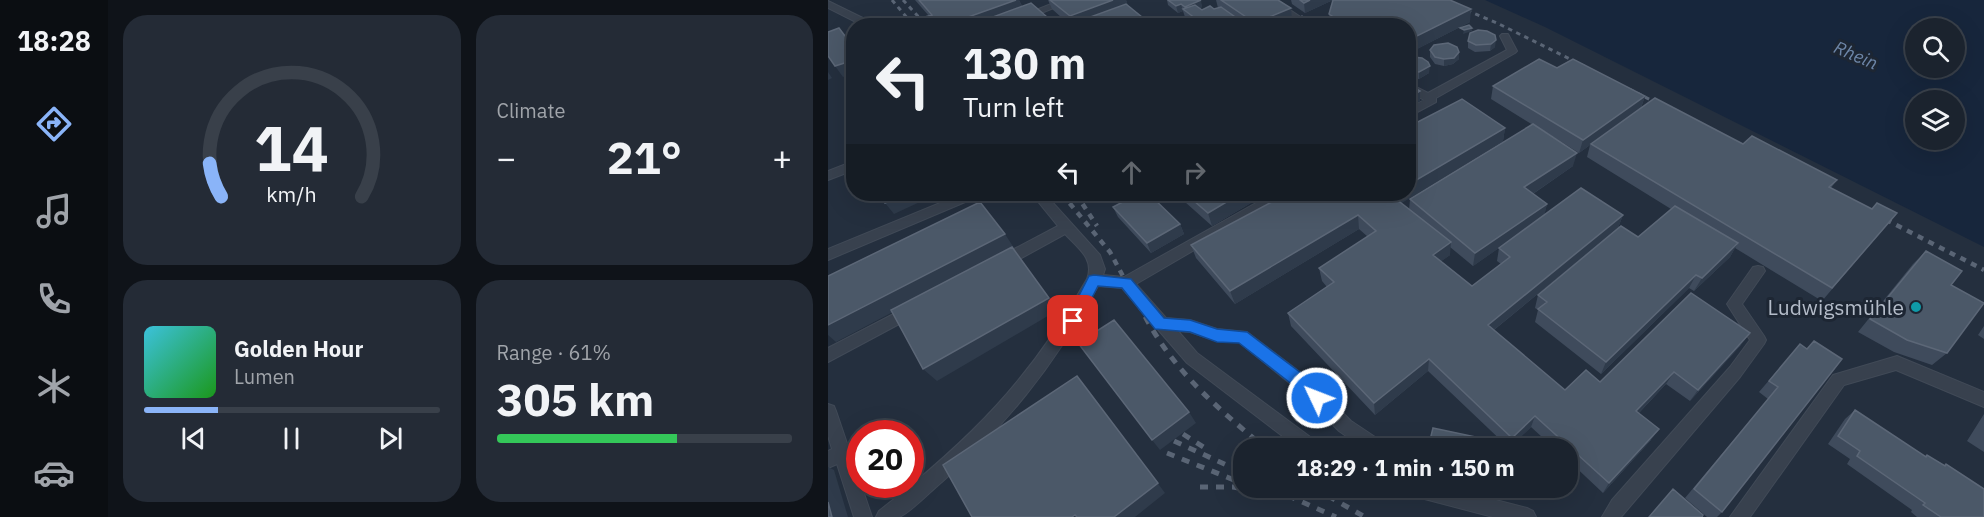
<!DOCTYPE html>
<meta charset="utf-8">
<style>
:root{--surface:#1b232e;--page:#242b36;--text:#f1f3f6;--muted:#a0a4aa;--line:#39404a;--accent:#8ab4f8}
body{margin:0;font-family:"IBM Plex Sans",sans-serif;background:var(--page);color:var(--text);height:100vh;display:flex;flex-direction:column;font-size:22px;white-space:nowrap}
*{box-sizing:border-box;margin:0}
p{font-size:20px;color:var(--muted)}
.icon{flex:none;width:33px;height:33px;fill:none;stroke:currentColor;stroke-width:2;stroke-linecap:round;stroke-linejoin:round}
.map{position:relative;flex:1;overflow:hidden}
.details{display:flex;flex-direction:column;gap:15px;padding:15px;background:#0f1319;width:720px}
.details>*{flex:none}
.top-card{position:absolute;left:18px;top:18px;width:570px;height:183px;border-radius:24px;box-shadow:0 6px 24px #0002,0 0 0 2px var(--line);background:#1b232e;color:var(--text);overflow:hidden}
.controls{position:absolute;left:1077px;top:18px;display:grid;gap:12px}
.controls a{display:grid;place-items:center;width:60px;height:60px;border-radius:50%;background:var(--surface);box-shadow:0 6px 24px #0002,0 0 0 2px var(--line);font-size:30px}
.speed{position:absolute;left:18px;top:420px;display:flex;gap:12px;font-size:30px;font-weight:700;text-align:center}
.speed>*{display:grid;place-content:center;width:78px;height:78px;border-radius:50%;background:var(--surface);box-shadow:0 6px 24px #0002,0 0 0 2px var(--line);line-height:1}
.speed .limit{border:9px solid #d22;background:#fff;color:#111}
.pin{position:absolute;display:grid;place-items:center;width:51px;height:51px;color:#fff;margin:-26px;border-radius:12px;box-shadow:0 3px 9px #0006}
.me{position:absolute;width:66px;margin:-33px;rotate:313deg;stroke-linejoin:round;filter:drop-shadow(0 0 4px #0008)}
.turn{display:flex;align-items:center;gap:21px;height:126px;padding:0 18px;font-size:27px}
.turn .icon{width:78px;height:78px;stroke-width:2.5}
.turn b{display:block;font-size:42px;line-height:51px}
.lanes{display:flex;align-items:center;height:57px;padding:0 18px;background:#0003;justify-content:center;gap:30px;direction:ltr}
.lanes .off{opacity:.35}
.big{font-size:45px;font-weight:700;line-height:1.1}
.details .card{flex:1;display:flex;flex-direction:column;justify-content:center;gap:9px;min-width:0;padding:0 21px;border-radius:24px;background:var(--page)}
.details .dial{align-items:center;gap:0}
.dial svg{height:156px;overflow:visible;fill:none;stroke:var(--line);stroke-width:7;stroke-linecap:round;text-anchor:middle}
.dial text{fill:var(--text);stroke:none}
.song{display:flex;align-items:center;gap:18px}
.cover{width:72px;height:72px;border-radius:9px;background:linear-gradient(135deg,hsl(190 70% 55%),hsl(120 70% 35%))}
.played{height:6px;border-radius:3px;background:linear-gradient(90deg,var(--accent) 25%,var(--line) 25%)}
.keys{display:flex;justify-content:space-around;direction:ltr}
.heat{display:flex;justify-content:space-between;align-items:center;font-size:33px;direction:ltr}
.charge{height:9px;border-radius:4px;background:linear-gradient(90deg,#34c759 61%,var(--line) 0)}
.details .tiles{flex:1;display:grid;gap:15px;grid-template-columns:repeat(2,1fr)}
.trip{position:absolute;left:405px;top:438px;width:345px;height:60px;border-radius:24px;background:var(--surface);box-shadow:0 6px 24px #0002,0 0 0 2px var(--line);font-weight:700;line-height:60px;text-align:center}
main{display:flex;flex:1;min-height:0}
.dock{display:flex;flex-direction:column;width:108px;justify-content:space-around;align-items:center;background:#0b0e12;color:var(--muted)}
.dock .icon{width:42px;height:42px}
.dock .active{color:var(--accent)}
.dock b{font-size:27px;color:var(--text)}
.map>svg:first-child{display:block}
.water{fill:#17263c;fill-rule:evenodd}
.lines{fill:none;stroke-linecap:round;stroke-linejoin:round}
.minor-casing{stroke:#414a57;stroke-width:2}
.minor{fill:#38414e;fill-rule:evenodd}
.rail-far2{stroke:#5a6575;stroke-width:3;stroke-dasharray:4.5 4.5;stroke-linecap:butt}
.rail-far1{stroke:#5a6575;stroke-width:4.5;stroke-dasharray:6 6;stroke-linecap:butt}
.rail{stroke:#5a6575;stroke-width:5;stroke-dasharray:8 8;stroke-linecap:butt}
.wall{fill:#3f4b5c;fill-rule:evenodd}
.shaded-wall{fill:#2f3b4b}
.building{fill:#4b5868;stroke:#5c6777;stroke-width:1.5}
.route{fill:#1a73e8;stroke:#114b97;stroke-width:1.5}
.culture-dot{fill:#0f9aa8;stroke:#1d2633;stroke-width:2}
.labels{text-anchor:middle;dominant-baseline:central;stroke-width:6;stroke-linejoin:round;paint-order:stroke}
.far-water-label{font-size:18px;font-style:italic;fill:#6d86a8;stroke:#1d2633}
.poi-label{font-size:21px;fill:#b4bcc9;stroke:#1d2633;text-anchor:end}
</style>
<main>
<nav class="dock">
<b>18:28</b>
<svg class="icon active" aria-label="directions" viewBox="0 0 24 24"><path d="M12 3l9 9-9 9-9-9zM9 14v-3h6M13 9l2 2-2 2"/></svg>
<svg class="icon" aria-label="music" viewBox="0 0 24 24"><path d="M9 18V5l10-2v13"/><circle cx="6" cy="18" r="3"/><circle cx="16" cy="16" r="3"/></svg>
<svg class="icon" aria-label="phone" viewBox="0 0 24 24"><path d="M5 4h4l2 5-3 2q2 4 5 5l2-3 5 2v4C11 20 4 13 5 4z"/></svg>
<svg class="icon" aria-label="climate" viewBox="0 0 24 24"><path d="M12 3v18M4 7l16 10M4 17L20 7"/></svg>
<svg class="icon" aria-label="car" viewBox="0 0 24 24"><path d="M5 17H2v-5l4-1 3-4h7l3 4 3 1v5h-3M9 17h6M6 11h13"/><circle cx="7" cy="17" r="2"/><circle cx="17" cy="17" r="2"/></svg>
</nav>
<section class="details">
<div class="tiles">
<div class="card dial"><svg viewBox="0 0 100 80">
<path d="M14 69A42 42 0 1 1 86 69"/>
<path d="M14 69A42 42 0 0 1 8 52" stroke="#8ab4f8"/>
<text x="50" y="56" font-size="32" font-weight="700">14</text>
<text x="50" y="72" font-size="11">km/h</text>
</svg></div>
<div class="card"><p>Climate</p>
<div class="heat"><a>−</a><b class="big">21°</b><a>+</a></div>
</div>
<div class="card">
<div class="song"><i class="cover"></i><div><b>Golden Hour</b><p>Lumen</p></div></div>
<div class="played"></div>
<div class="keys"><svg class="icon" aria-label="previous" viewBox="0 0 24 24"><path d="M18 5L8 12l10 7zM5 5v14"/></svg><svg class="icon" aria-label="pause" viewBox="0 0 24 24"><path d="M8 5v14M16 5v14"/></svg><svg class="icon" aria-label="next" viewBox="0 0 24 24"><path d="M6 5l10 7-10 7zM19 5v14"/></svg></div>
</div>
<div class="card"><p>Range · 61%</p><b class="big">305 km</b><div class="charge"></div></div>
</div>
</section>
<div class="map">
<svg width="1156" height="517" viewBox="0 0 1156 517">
<rect width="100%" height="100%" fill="#242f3e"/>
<path class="water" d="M657,0H1156V247L717,27ZM1088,28H1126V68H1088ZM1088,100H1126V140H1088Z"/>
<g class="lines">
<defs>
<path id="minor" d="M233,0H245L182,26H168Z
M437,0H447L486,26H475Z
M0,1L47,24L48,26H36L0,8Z
M674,34H680L689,51L687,53L608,98V102L580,117V109L596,100L580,91V83L600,93L679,50L672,36Z
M26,161V170L0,180V171Z
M134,194H151L149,197L0,260V249Z
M204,194H217L272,255L277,269L275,275L296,277L444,194H459L457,197L308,284L338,318L362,320L389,329L419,332L481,379L523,421L547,437L551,448H535L511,431L469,389L411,342L389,341L362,332L350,331L369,353L489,442L491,448H470L359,363L294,288L270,286C226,366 176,429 107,488C99,495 80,514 71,517C65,517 55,517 48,517L51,511C142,440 202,380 259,279C267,259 250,248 237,234L179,266H169L167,262L169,258L230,226Z
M930,266L935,267L937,271L914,304L936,336L938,340L936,344L912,377L793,517H774L784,500L902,367L922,340L899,304L925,267Z
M83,305L88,307L90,311L88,315L0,362V348Z
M1069,356L1156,392V407L1068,370L1016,385L922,517H902L1005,375Z
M0,404L6,406L8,411L44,517H26L9,464L0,468V451L4,449L0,436Z
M580,488H621L699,508L705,511L708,517H665L589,497L583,494Z"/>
</defs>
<use href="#minor" class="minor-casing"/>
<use href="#minor" class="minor"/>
<path class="rail-far2" d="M64,0L86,26
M75,0L99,26
M614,0L669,23L758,67
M801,89L839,108"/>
<path class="rail-far1" d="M234,194L282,252L310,304
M248,194L269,226
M1047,214L1156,270"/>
<path class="rail" d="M310,302C340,367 384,403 437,448
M355,434L377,448
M346,441L416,473
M339,453L416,484
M372,487H405L452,495
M486,488L537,517
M445,489L508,517"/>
</g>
<path class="wall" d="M87,0H191L194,6L228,26H102L97,17L101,16Z
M220,0H298L300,6L325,26H243L224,9Z
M339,0H372L374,7L372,8L374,10L386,9L390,8L388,0H450L464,21L489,26H366L358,20L355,11L350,13L340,5Z
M463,0H622L642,22L587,50L580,46V26H502L501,14L505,0L477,13L464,4Z
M659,31L667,47L662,51L647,52L640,48V41Z
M602,50L631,59L625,64L616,66L607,64L602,57Z
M580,59L601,73L591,79L582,78L580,77Z
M729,68L817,96L813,108L915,144L1009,180L1003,188L1044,209L1069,213L994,301L907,248L902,257L866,291L861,288L773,374L707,322L710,310L707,308L710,295L810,237L843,209L759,157L762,145L751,153L713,129L745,166L705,194L719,204L716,215H795L790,228L666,330L737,390L913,345L862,401L838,384L811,413L823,440L775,493L740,460V448H726L703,427L681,448L600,371L547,415L463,326L460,313L499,287L494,281L491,268L540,237L531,229L407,304L368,258L363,245L677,128L675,141L573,203L581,210L582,199L705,125L663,99L665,86ZM675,245L671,248L669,261L673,264L644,286L613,261L622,255V247L645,266Z
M348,194H438L384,226Z
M285,207L352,224L356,234L323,253L290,217Z
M1098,251L1123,285L1119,353L1104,365L1066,352L1030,332L1085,264Z
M1156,326V339L1150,335Z
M972,344L894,512L889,517H879L857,498L940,399L931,392Z
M1027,410L1097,456L1099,455L1116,465L1118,464L1156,517H1089L1083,512L1084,510L1019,464L1022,459L1000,444L1017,419Z
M1156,414V452L1139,441Z"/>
<path class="shaded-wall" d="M188,0H191L197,12L154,21L156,26H115Z
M285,0H298L301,8L245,26L242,16Z
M373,0L374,7L360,13L358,12L357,7Z
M482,0H505L477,13L476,3Z
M353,4L355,11L350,13L348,6Z
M463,8L464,21L454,26H428L427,23Z
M643,9L642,22L587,50V37Z
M644,28V31L635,34L636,30Z
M668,40L667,47L662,51L663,44Z
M631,52V59L625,64L616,66V59Z
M26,60V73L15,77L7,66Z
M602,66L601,73L591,79V72Z
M0,72L4,78L0,80Z
M592,91V101L580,108V98Z
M817,96L812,110L763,144L762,145L751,153L755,140Z
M677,128L675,141L564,209L563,195L566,194H580V185Z
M749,153L745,166L694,201L696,187Z
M78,194H109L66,214L57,203Z
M269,194H282L271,199Z
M412,194H438L384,226L380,213Z
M719,204L716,217L645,266L647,253Z
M530,215L531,229L407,304L402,291Z
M795,215L790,228L657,337L660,325Z
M352,224L356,234L323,253L319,243Z
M177,234L186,248L8,342L0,335V325Z
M623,242L622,255L604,268L605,255Z
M910,243L902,257L866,291L874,278Z
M868,275L861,288L773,374L778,362Z
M221,298L230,310L109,381L95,369Z
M922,333L913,345L862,401L870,390Z
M601,359L600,371L547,415L546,403Z
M846,372L838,384L802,422L808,411Z
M259,388L337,493L307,517H286Z
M361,412L368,423L332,450L324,440Z
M707,416L703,427L681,448L684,438Z
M831,429L823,440L775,493L781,483Z
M0,467L6,470L20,517H4L0,502Z"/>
<path class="building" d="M91,0H188L115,26H105L97,17L104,15Z
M222,0H285L242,16Z
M340,0H373L357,7L353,4L348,6Z
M393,0H450L463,8L427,23Z
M472,0H482L476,3Z
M505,0H622L643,9L587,37L580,33V26H519L501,14Z
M203,3L227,24L222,26H159L154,21Z
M298,4L325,26H245L243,24Z
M367,5L374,10L382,6L386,9L393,7L420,26H384L381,23L376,25L355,9Z
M474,16L489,26H454Z
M641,25L644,28L636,30L632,28Z
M11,28L26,48V60L7,66L0,56V32Z
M650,30L659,31L667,35L668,40L663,44L648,45L640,41L642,33Z
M620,43L629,47L631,52L626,58L616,59L607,57L602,50L606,45Z
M585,57L594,58L600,62L602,66L591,72L582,71L580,70V59Z
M711,59L729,68L745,59L817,96L755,140L665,86Z
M580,84L592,91L580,98Z
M827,98L915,144L924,136L1009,180L1001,187L1044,209L1049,203L1069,213L1004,288L763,144Z
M634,99L677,128L580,185V127Z
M705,124L749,153L696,187L719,204L647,253L582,199Z
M753,188L795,215L660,325L737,390L758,370L772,382L863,293L922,333L870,390L846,372L808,411L831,429L781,483L707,416L684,438L601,359L546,403L460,313L506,282L491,268L548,231L530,215L402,291L363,245L459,194H566L563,195L623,242L605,255L644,286L682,257L671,248Z
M51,194H78L57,203Z
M310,194H321L352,224L319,243L285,207Z
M358,194H412L380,213Z
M152,202L177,234L0,325V276Z
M847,206L910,243L874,278L868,275L778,362L710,309L719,302L710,295L793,226L810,237Z
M184,247L221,298L95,369L63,310Z
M1098,251L1134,271L1123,285L1156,303L1119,353L1079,340L1042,319Z
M286,320L361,412L324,440L250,343Z
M986,341L1014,359L894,512L866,489L950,387L941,381L972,344L979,349Z
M249,376L330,483L286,517H249L247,515L244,517H144L115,465Z
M1027,410L1098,457L1099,455L1117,466L1118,464L1156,489V517H1113L1095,505L1097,503L1029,456L1032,451L1010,436Z
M605,428L648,437L645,448H600Z
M845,489L875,515L874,517H821Z
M0,502L4,517H0Z"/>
<path class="route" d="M266,275L303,279L336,318L362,320L389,329L419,332L481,379L497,398L495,403L489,405L484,403L470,389L411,343L389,342L362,332L327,329L294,288L270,286L250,325H240L237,321L240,317L261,276Z"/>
<circle class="culture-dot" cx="1088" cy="307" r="6"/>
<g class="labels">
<g class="far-water-label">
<text transform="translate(1028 55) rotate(23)">Rhein</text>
</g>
<g class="poi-label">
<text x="1076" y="307">Ludwigsmühle</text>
</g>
</g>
</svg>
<div class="controls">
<a><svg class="icon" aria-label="search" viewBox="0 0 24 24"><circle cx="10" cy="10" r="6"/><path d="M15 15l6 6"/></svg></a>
<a><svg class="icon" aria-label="layers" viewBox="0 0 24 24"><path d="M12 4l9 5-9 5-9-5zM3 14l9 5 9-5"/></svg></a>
</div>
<div class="speed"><div class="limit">20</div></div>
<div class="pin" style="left:245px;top:321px;background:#d93025"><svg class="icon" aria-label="arrive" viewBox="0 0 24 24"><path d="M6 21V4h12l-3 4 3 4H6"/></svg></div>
<svg class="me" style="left:489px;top:398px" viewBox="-20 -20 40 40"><circle r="17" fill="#1a73e8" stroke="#fff" stroke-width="3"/><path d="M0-11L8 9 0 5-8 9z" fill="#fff"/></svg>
<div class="trip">18:29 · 1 min · 150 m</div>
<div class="top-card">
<div class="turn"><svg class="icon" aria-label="left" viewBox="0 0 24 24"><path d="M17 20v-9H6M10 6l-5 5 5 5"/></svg><div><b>130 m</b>Turn left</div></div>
<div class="lanes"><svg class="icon" aria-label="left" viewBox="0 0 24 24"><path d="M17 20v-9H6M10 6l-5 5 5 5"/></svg><svg class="icon off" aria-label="ahead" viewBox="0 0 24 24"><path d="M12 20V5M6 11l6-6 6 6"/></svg><svg class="icon off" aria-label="right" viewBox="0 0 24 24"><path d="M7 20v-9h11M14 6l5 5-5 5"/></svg></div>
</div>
</div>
</main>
